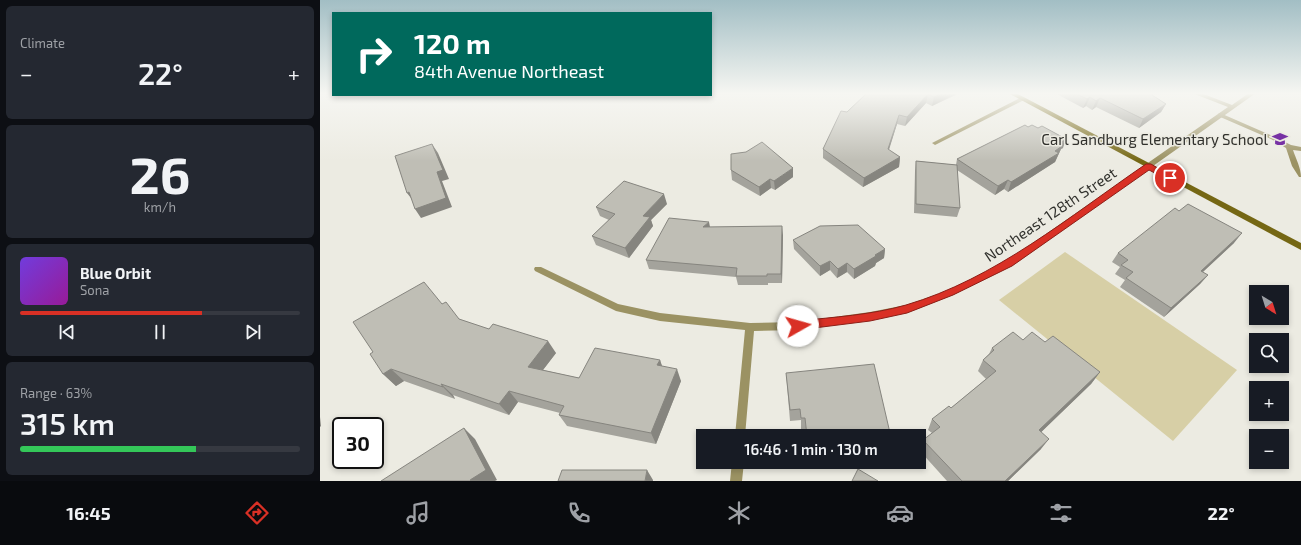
<!DOCTYPE html>
<meta charset="utf-8">
<style>
:root{--surface:#171b24;--page:#242831;--text:#f1f3f6;--muted:#9ea1a6;--line:#363941;--accent:#d93025}
body{margin:0;font-family:"Exo 2",sans-serif;background:var(--page);color:var(--text);height:100vh;display:flex;flex-direction:column;font-size:15px;white-space:nowrap}
*{box-sizing:border-box;margin:0}
p{font-size:13px;color:var(--muted)}
.icon{flex:none;width:22px;height:22px;fill:none;stroke:currentColor;stroke-width:2;stroke-linecap:round;stroke-linejoin:round}
.map{position:relative;flex:1;overflow:hidden}
.side{display:flex;flex-direction:column;gap:6px;padding:6px;background:#0d0f14;width:320px}
.side>*{flex:none}
.top-card{position:absolute;left:12px;top:12px;width:380px;height:84px;border-radius:0px;box-shadow:0 2px 6px #0003;background:#00695c;color:#fff;overflow:hidden}
.needle{width:26px;rotate:142deg}
.fabs{position:absolute;left:929px;top:285px;display:grid;gap:8px}
.fabs a{display:grid;place-items:center;width:40px;height:40px;border-radius:0px;background:var(--surface);box-shadow:0 2px 6px #0003;font-size:20px}
.speed{position:absolute;left:12px;top:417px;display:flex;gap:8px;font-size:20px;font-weight:700;text-align:center}
.speed>*{display:grid;place-content:center;width:52px;height:52px;border-radius:50%;background:var(--surface);box-shadow:0 2px 6px #0003;line-height:1}
.speed .limit{border:2px solid #111;border-radius:6px;background:#fff;color:#111}
.pin{position:absolute;display:grid;place-items:center;width:34px;height:34px;color:#fff;margin:-17px;border:2px solid #fff;border-radius:50%;box-shadow:0 1px 4px #0007}
.me{position:absolute;width:44px;margin:-22px;rotate:83deg;stroke-linejoin:round;filter:drop-shadow(0 0 3px #0008)}
.turn{display:flex;align-items:center;gap:14px;height:84px;padding:0 16px;font-size:18px}
.turn .icon{width:52px;height:52px;stroke-width:2.5}
.turn b{display:block;font-size:28px;line-height:34px}
.big{font-size:30px;font-weight:600;line-height:1.1}
.side .widget{flex:1;display:flex;flex-direction:column;justify-content:center;gap:6px;min-width:0;padding:0 14px;border-radius:6px;background:var(--page)}
.side .dial{align-items:center;gap:0}
.dial b{font-size:52px;line-height:1}
.song{display:flex;align-items:center;gap:12px}
.cover{width:48px;height:48px;border-radius:6px;background:linear-gradient(135deg,hsl(260 70% 55%),hsl(300 70% 35%))}
.played{height:4px;border-radius:2px;background:linear-gradient(90deg,var(--accent) 65%,var(--line) 65%)}
.keys{display:flex;justify-content:space-around;direction:ltr}
.heat{display:flex;justify-content:space-between;align-items:center;font-size:22px;direction:ltr}
.charge{height:6px;border-radius:3px;background:linear-gradient(90deg,#34c759 63%,var(--line) 0)}
.trip{position:absolute;left:376px;top:429px;width:230px;height:40px;border-radius:0px;background:var(--surface);box-shadow:0 2px 6px #0003;font-weight:600;line-height:40px;text-align:center}
.tabs{display:flex;height:64px;justify-content:space-around;align-items:center;background:#090b0e;color:var(--muted)}
.tabs .icon{width:28px;height:28px}
.tabs .on{color:var(--accent)}
.tabs b{font-size:18px;color:var(--text)}
main{display:flex;flex:1;min-height:0}
.map>svg:first-child{display:block}
.green{fill:#d7cfa6}
.lines{fill:none;stroke-linecap:round;stroke-linejoin:round}
.lane{fill:#9b9263;fill-rule:evenodd}
.street{fill:#9b9263;fill-rule:evenodd}
.secondary{fill:#756714;fill-rule:evenodd}
.wall{fill:#a4a39c}
.shaded-wall{fill:#86857f}
.building{fill:#bfbeb5;stroke:#86857f}
.route{fill:#d93025;stroke:#8d1f18}
.labels{text-anchor:middle;dominant-baseline:central;stroke-width:3;stroke-linejoin:round;paint-order:stroke}
.poi-label{font-size:15px;fill:#31312d;stroke:#ecebe2;text-anchor:end}
.street-label{font-size:15px;fill:#31312d;stroke:#ecebe2}
</style>
<main>
<section class="side">
<div class="widget"><p>Climate</p>
<div class="heat"><a>−</a><b class="big">22°</b><a>+</a></div>
</div>
<div class="widget dial"><b>26</b><p>km/h</p></div>
<div class="widget">
<div class="song"><i class="cover"></i><div><b>Blue Orbit</b><p>Sona</p></div></div>
<div class="played"></div>
<div class="keys"><svg class="icon" aria-label="previous" viewBox="0 0 24 24"><path d="M18 5L8 12l10 7zM5 5v14"/></svg><svg class="icon" aria-label="pause" viewBox="0 0 24 24"><path d="M8 5v14M16 5v14"/></svg><svg class="icon" aria-label="next" viewBox="0 0 24 24"><path d="M6 5l10 7-10 7zM19 5v14"/></svg></div>
</div>
<div class="widget"><p>Range · 63%</p><b class="big">315 km</b><div class="charge"></div></div>
</section>
<div class="map">
<svg width="981" height="481" viewBox="0 0 981 481">
<rect width="100%" height="100%" fill="#ecebe2"/>
<path class="green" d="M745,252L917,370L853,441L679,300Z"/>
<g class="lines">
<path class="lane" d="M900,113L955,137L971,145L981,147V151L973,150C976,159 981,168 981,177H979L972,166L966,148L951,139L898,116V114Z"/>
<path class="street" d="M872,93H881L912,105L929,93H936L692,266L633,295L587,313L550,320L478,330L434,331L425,436H415L425,330L340,321L296,311L215,271L214,269L215,267H221L298,304L340,313L430,323L478,322L550,312L586,305L627,291L686,262L908,107Z
M702,97L705,99L704,100L617,144L615,145L612,143Z
M412,462H424L422,481H410Z"/>
<path class="secondary" d="M688,93H696L981,243V250Z"/>
</g>
<path class="wall" d="M547,93L638,94L612,106L606,103L585,126L577,124L569,150L580,157L579,167L543,187L503,158V149L527,112Z
M735,93H834L833,96L846,104L841,112L819,128L776,107L772,110L766,106L763,108Z
M743,148L741,149L735,162L688,192L684,189L675,195L637,170L640,208L637,217L594,213L595,171L596,161L636,165L637,159Z
M411,170L473,177L455,190L451,188L440,196L412,180Z
M347,204L331,220L333,226L309,258L276,245L272,236L289,220L280,216L276,207Z
M390,227L463,235L462,283H448V285H418L416,277L329,269L326,260Z
M473,240L565,249L564,258L556,263L555,266L534,279L527,272L517,278L510,270L500,276L474,249Z
M914,243L883,272L888,275L880,284L844,317L800,287L805,280L795,274L800,267L792,262L798,253Z
M122,304L139,319L236,353L223,370L259,378L340,360L342,366L361,381L336,444L247,426L239,415L240,413L198,402L189,415L133,395L135,399L84,381L76,386L63,374Z
M703,340L725,342L780,372L771,384L721,432V449L688,481H627L600,451L603,440L612,433L608,430L612,419L631,408L666,379L658,371L663,360L669,354L672,348Z
M466,373L570,433L569,436H486L485,429H481V420L470,421Z"/>
<path class="shaded-wall" d="M622,93H638L612,106L614,97Z
M608,94L606,103L585,126L587,117Z
M770,97L766,106L763,108L767,99Z
M780,98L776,107L772,110L776,101Z
M846,104L841,112L819,128L823,119Z
M579,115L577,124L566,158L568,149Z
M746,139L743,148L741,149L735,162L688,192L691,182L739,144Z
M112,144L118,153L129,179L122,181L132,207L101,218L95,209Z
M580,157L579,167L543,187L544,178Z
M473,168V177L455,190L454,181Z
M450,179L451,188L440,196L439,187Z
M688,180L684,189L675,195L678,186Z
M89,192L94,202L87,193Z
M344,194L347,204L331,220L333,226L309,258L305,248L323,216Z
M389,222L391,232L383,227Z
M462,226L463,235L462,283L461,274Z
M922,233L914,243L874,280L881,271Z
M565,249L564,258L556,263L555,266L534,279V269L555,255Z
M510,261V270L500,276V266Z
M527,263V272L517,278L518,269Z
M888,275L880,284L844,317L851,308Z
M228,341L236,353L216,379L208,367Z
M340,360L344,372L337,365Z
M71,369L84,381L76,386L63,374Z
M357,369L361,381L336,444L331,433Z
M780,372L771,384L712,441L719,430Z
M121,384L133,395L135,399L123,387Z
M189,391L198,402L189,415L179,404Z
M0,417L1,426L0,427Z
M144,428L155,439L177,480L175,481H151Z
M729,439L721,449L688,481H685Z
M327,470L333,480V481H325Z"/>
<path class="building" d="M547,93H622L614,97L608,94L587,117L579,115L568,149L580,157L544,178L503,149L521,111L527,112Z
M755,93H834L832,95L846,104L823,119L780,98L776,101L770,97L767,99Z
M705,125L708,127L712,125L718,128L722,126L746,139L739,144L742,146L735,151L739,153L691,182L688,180L678,186L637,159Z
M442,142L473,168L454,181L450,179L439,187L411,170V154L426,152Z
M112,144L123,170L117,172L126,198L95,209L89,192L87,193L75,156Z
M596,161L637,165L640,208L596,204Z
M304,181L344,194L323,216L330,217L305,248L272,236L295,214L276,207Z
M868,204L922,233L881,271L888,275L851,308L806,278L813,272L801,265L808,260L798,253L855,208L859,211Z
M349,218L389,222L383,227L462,226L461,274H447V276H416L417,268L326,260Z
M538,225L565,249L555,255L556,256L534,269L527,263L518,269L510,261L500,266L473,240L500,226Z
M104,282L122,304L126,302L139,319L169,329L173,324L228,341L208,367L259,378L275,348L340,360L337,365L357,369L331,433L239,415L244,406L189,391L179,404L121,384L123,387L71,369L63,374L50,354L53,352L33,322Z
M693,332L703,340L712,332L725,342L733,336L780,372L719,430L729,439L685,481H642L603,440L620,427L612,419L629,406L631,408L676,371L663,360L674,350L672,348Z
M554,364L570,433L542,436H531L530,435L519,436H487L485,418H481L480,409L470,410L466,373Z
M144,428L166,470L150,480L151,481H61Z
M538,469L558,481H532Z
M242,470H327L325,481H238Z"/>
<linearGradient id="sky" x2="0" y2="1"><stop stop-color="#a2bec4"/><stop offset="0.58" stop-color="#f6f6f2"/><stop offset="1" stop-color="#f6f6f2" stop-opacity="0"/></linearGradient>
<rect width="981" height="161" fill="url(#sky)"/>
<path class="route" d="M826,164H831L854,178L850,181L848,180L829,170L692,266L633,295L587,313L550,321L478,330L473,326L478,321C514,317 551,315 586,305C675,279 750,216 826,164Z"/>
<defs>
<symbol id="school-bare" viewBox="-9 -9 18 18"><path d="M0-5L7-2L0 1L-7-2ZM-4 1L0 2.5L4 1V4Q0 6-4 4Z" fill="#7731a4" stroke="#ecebe2" stroke-width="2.5" paint-order="stroke"/></symbol>
</defs>
<g fill-rule="evenodd">
<use href="#school-bare" x="949" y="128" width="22" height="22"/>
</g>
<g class="labels">
<g class="poi-label">
<text x="948" y="139">Carl Sandburg Elementary School</text>
</g>
<g class="street-label">
<text transform="translate(730 214) rotate(-34)">Northeast 128th Street</text>
</g>
</g>
</svg>
<div class="fabs">
<a><svg class="needle" viewBox="-14 -14 28 28"><path d="M0-13l5 13h-10z" fill="#e53935"/><path d="M0 13l5-13h-10z" fill="#9ea1a6"/></svg></a>
<a><svg class="icon" aria-label="search" viewBox="0 0 24 24"><circle cx="10" cy="10" r="6"/><path d="M15 15l6 6"/></svg></a>
<a>+</a>
<a>−</a>
</div>
<div class="speed"><div class="limit">30</div></div>
<div class="pin" style="left:850px;top:178px;background:#d93025"><svg class="icon" aria-label="arrive" viewBox="0 0 24 24"><path d="M6 21V4h12l-3 4 3 4H6"/></svg></div>
<svg class="me" style="left:478px;top:326px" viewBox="-20 -20 40 40"><circle r="19" fill="#fff"/><path d="M0-13L10 11 0 6-10 11z" fill="#d93025"/></svg>
<div class="trip">16:46 · 1 min · 130 m</div>
<div class="top-card">
<div class="turn"><svg class="icon" aria-label="right" viewBox="0 0 24 24"><path d="M7 20v-9h11M14 6l5 5-5 5"/></svg><div><b>120 m</b>84th Avenue Northeast</div></div>
</div>
</div>
</main>
<nav class="tabs">
<b>16:45</b>
<svg class="icon on" aria-label="directions" viewBox="0 0 24 24"><path d="M12 3l9 9-9 9-9-9zM9 14v-3h6M13 9l2 2-2 2"/></svg>
<svg class="icon" aria-label="music" viewBox="0 0 24 24"><path d="M9 18V5l10-2v13"/><circle cx="6" cy="18" r="3"/><circle cx="16" cy="16" r="3"/></svg>
<svg class="icon" aria-label="phone" viewBox="0 0 24 24"><path d="M5 4h4l2 5-3 2q2 4 5 5l2-3 5 2v4C11 20 4 13 5 4z"/></svg>
<svg class="icon" aria-label="climate" viewBox="0 0 24 24"><path d="M12 3v18M4 7l16 10M4 17L20 7"/></svg>
<svg class="icon" aria-label="car" viewBox="0 0 24 24"><path d="M5 17H2v-5l4-1 3-4h7l3 4 3 1v5h-3M9 17h6M6 11h13"/><circle cx="7" cy="17" r="2"/><circle cx="17" cy="17" r="2"/></svg>
<svg class="icon" aria-label="filters" viewBox="0 0 24 24"><path d="M4 7h16M4 17h16"/><circle cx="9" cy="7" r="2"/><circle cx="15" cy="17" r="2"/></svg>
<b>22°</b>
</nav>
